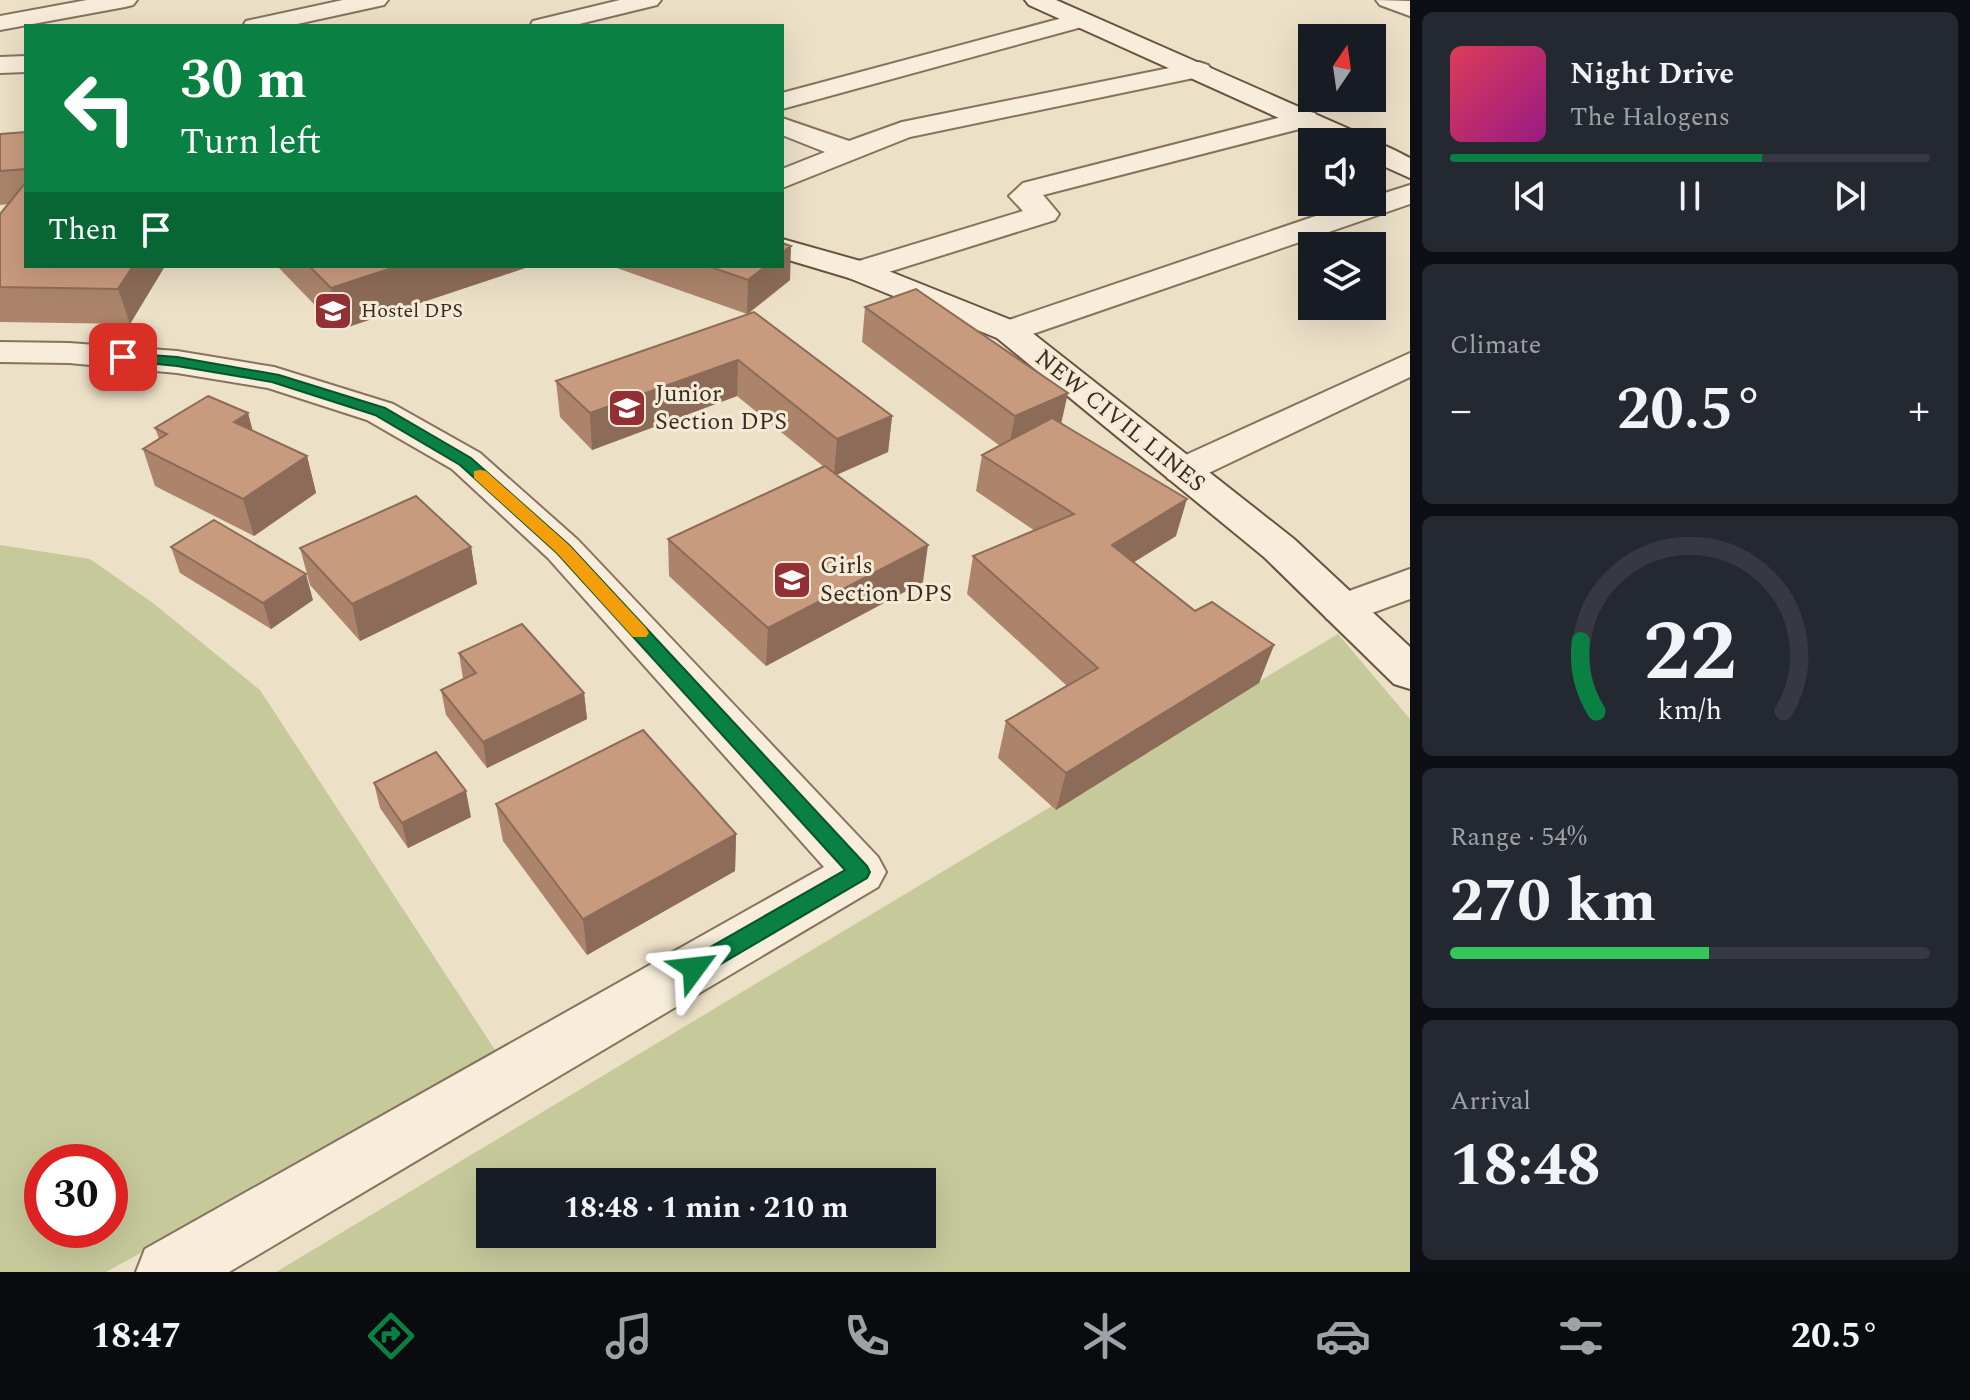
<!DOCTYPE html>
<meta charset="utf-8">
<style>
:root{--surface:#171b24;--page:#242831;--text:#f1f3f6;--muted:#9ea1a6;--line:#363941;--accent:#0b8043}
body{margin:0;font-family:Spectral,serif;background:var(--page);color:var(--text);height:100vh;display:flex;flex-direction:column;font-size:30px;white-space:nowrap}
*{box-sizing:border-box;margin:0}
p{font-size:26px;color:var(--muted)}
.icon{flex:none;width:44px;height:44px;fill:none;stroke:currentColor;stroke-width:2;stroke-linecap:round;stroke-linejoin:round}
.map{position:relative;flex:1;overflow:hidden}
.drawer{display:flex;flex-direction:column;gap:12px;padding:12px;background:#0d0f14;width:560px}
.drawer>*{flex:none}
.banner{position:absolute;left:24px;top:24px;width:760px;height:244px;border-radius:0px;box-shadow:0 8px 32px #0002;background:#0b8043;color:#fff;overflow:hidden}
.needle{width:52px;rotate:13deg}
.tools{position:absolute;left:1298px;top:24px;display:grid;gap:16px}
.tools a{display:grid;place-items:center;width:88px;height:88px;border-radius:0px;background:var(--surface);box-shadow:0 8px 32px #0002;font-size:40px}
.speed{position:absolute;left:24px;top:1144px;display:flex;gap:16px;font-size:40px;font-weight:700;text-align:center}
.speed>*{display:grid;place-content:center;width:104px;height:104px;border-radius:50%;background:var(--surface);box-shadow:0 8px 32px #0002;line-height:1}
.speed .limit{border:12px solid #d22;background:#fff;color:#111}
.pin{position:absolute;display:grid;place-items:center;width:68px;height:68px;color:#fff;margin:-34px;border-radius:16px;box-shadow:0 4px 12px #0006}
.me{position:absolute;width:88px;margin:-44px;rotate:60deg;stroke-linejoin:round;filter:drop-shadow(0 0 6px #0008)}
.turn{display:flex;align-items:center;gap:28px;height:168px;padding:0 24px;font-size:36px}
.turn .icon{width:104px;height:104px;stroke-width:2.5}
.turn b{display:block;font-size:56px;line-height:68px}
.then{display:flex;align-items:center;height:76px;padding:0 24px;background:#0003;gap:16px;font-size:30px}
.big{font-size:60px;font-weight:700;line-height:1.1}
.drawer .tile{flex:1;display:flex;flex-direction:column;justify-content:center;gap:12px;min-width:0;padding:0 28px;border-radius:12px;background:var(--page)}
.drawer .dial{align-items:center;gap:0}
.dial svg{height:208px;overflow:visible;fill:none;stroke:var(--line);stroke-width:7;stroke-linecap:round;text-anchor:middle}
.dial text{fill:var(--text);stroke:none}
.song{display:flex;align-items:center;gap:24px}
.cover{width:96px;height:96px;border-radius:12px;background:linear-gradient(135deg,hsl(350 70% 55%),hsl(310 70% 35%))}
.played{height:8px;border-radius:4px;background:linear-gradient(90deg,var(--accent) 65%,var(--line) 65%)}
.keys{display:flex;justify-content:space-around;direction:ltr}
.heat{display:flex;justify-content:space-between;align-items:center;font-size:44px;direction:ltr}
.charge{height:12px;border-radius:6px;background:linear-gradient(90deg,#34c759 54%,var(--line) 0)}
.trip{position:absolute;left:476px;top:1168px;width:460px;height:80px;border-radius:0px;background:var(--surface);box-shadow:0 8px 32px #0002;font-weight:700;line-height:80px;text-align:center}
.tab-bar{display:flex;height:128px;justify-content:space-around;align-items:center;background:#090b0e;color:var(--muted)}
.tab-bar .icon{width:56px;height:56px}
.tab-bar .active{color:var(--accent)}
.tab-bar b{font-size:36px;color:var(--text)}
main{display:flex;flex:1;min-height:0}
.map>svg:first-child{display:block}
.green{fill:#c6ca9b;fill-rule:evenodd}
.lines{fill:none;stroke-linecap:round;stroke-linejoin:round}
.street-casing{stroke:#87725d;stroke-width:4}
.secondary-casing{stroke:#695340;stroke-width:4}
.street{fill:#f7edda;fill-rule:evenodd}
.secondary{fill:#f7edda;fill-rule:evenodd}
.wall{fill:#ac846c}
.shaded-wall{fill:#8c6c58}
.building{fill:#c89a7e;stroke:#8c6c58;stroke-width:2}
.route{fill:#0b8043;stroke:#07532c;stroke-width:2}
.slow{fill:#f59e0b}
.labels{text-anchor:middle;dominant-baseline:central;stroke-width:6;stroke-linejoin:round;paint-order:stroke}
.far-poi-label{font-size:20px;fill:#382b20;stroke:#f4ead6;text-anchor:start}
.poi-label{font-size:24px;fill:#382b20;stroke:#f4ead6;text-anchor:start}
.street-label{font-size:24px;fill:#382b20;stroke:#f4ead6}
</style>
<main>
<div class="map">
<svg width="1410" height="1272" viewBox="0 0 1410 1272">
<rect width="100%" height="100%" fill="#ece0c7"/>
<path class="green" d="M0,545L90,559L153,603L260,690L499,1056L106,1272H0ZM42,1162H110V1230H42Z
M1338,634L1410,719V1272H276ZM490,1182H922V1234H490Z"/>
<g class="lines">
<defs>
<path id="street" d="M87,0H137L133,5L125,7L0,30V16Z
M343,0H388L384,5L288,26H243L246,21Z
M620,0H661L657,5L571,26H530L533,21Z
M1376,0L1410,1V16L1380,5Z
M1081,13L1089,15L1093,20L1089,25L782,109V93Z
M26,56V72L0,73V57Z
M1199,62L1208,65L1212,70L1208,75L910,137L782,188V169L825,152L782,135V118L849,141L902,122Z
M1305,111L1315,113L1319,119L1315,125L1043,195L1059,214L1055,220L860,281L849,278L844,271L849,264L1023,211L1009,196L1023,183Z
M1410,185V204L1021,338L1009,341L997,338L992,331L997,324L1357,202H1372V197Z
M0,342L69,343L177,351L274,367L393,404L480,453L578,540L878,857L886,872L878,887L229,1272H136L145,1249L824,867L548,558L452,469L367,420L268,388L177,373L69,363L0,362Z
M1410,353V377L1196,479L1182,483L1168,479L1163,471L1168,463Z
M1410,569V599L1342,624L1327,619L1320,609L1327,599Z"/>
<path id="secondary" d="M1025,0H1056L1365,136L1369,142H1332L1029,5Z
M1370,142C1384,143 1397,152 1410,158V178L1372,161Z
M782,239L871,264L1021,324L1294,539L1410,647V689L1394,684L1264,557L997,338L849,278L782,258Z"/>
</defs>
<use href="#street" class="street-casing"/>
<use href="#secondary" class="secondary-casing"/>
<use href="#street" class="street"/>
<use href="#secondary" class="secondary"/>
</g>
<path class="wall" d="M26,132V266H165L130,324L0,322V214L8,204L0,205V134Z
M277,266H531L339,330Z
M611,266H782L790,280L748,314L892,416L888,452L836,475L923,582L766,666L669,576L668,539L824,467L737,396L592,450L560,417L556,381L747,314Z
M865,307L1062,423L1176,536L1134,562L1195,611L1274,645L1259,683L1056,810L998,758L1006,721L1067,686L967,594L973,556L1035,531L976,491L982,455L1000,446L862,342Z
M248,413L252,431L307,456L316,493L254,536L155,486L143,449L159,439L155,428Z
M171,547L313,600L271,629L180,573Z
M471,547L477,584L360,641L310,585L300,548Z
M459,653L584,693L587,719L487,768L446,715L441,690L463,679Z
M374,783L471,817L408,848L380,808Z
M496,804L736,834L735,871L587,955L503,841Z"/>
<path class="shaded-wall" d="M791,246L790,280L747,314L748,280L766,266H782V253Z
M133,266H165L130,324L118,289Z
M398,266H531L339,330L331,288Z
M738,360L737,396L592,450L590,413Z
M1068,393L1060,429L1008,452L1015,416Z
M248,413L258,450L234,422Z
M892,416L888,452L834,476L837,439Z
M307,456L316,493L254,536L243,499Z
M1187,499L1176,536L1102,582L1112,545Z
M928,545L923,582L766,666L768,628Z
M471,547L477,584L360,641L352,604Z
M306,574L313,600L271,629L263,603Z
M1274,645L1259,683L1056,810L1066,773Z
M584,693L587,719L487,768L483,742Z
M466,791L471,817L408,848L402,823Z
M736,834L735,871L587,955L583,919Z"/>
<path class="building" d="M26,132V169L0,171V134Z
M26,182V266H133L118,289L0,287V214Z
M782,243L791,246L782,253Z
M309,266H398L331,288Z
M708,266H766L748,280Z
M916,289L1068,393L1015,416L865,307Z
M754,312L892,416L837,439L738,360L590,413L556,381Z
M208,396L248,413L234,422L307,456L243,499L143,449L167,434L155,428Z
M1052,418L1187,499L1112,545L1195,611L1212,602L1274,645L1066,773L1006,721L1098,668L973,556L1074,514L982,455Z
M825,466L928,545L768,628L668,539Z
M416,496L471,547L352,604L300,548Z
M214,520L306,574L263,603L171,547Z
M522,624L584,693L483,742L441,690L476,673L459,653Z
M643,730L736,834L583,919L496,804Z
M436,752L466,791L402,823L374,783Z"/>
<path class="route" d="M123,353L177,357L279,375L385,408L471,458L569,545L867,866L870,872L867,878L702,975L694,978L686,975L682,968L686,961L845,870L557,553L460,465L375,415L272,382L177,366L117,360L115,357Z"/>
<path class="slow" d="M480,470L486,471L569,545L646,628L649,633L646,637H633L557,553L474,478V471Z"/>
<defs>
<symbol id="school-square" viewBox="-11 -11 22 22"><rect x="-9" y="-9" width="18" height="18" rx="4" fill="#933035" stroke="#f4ead6"/><path d="M0-5L7-2L0 1L-7-2ZM-4 1L0 2.5L4 1V4Q0 6-4 4Z" fill="#fff"/></symbol>
</defs>
<g fill-rule="evenodd">
<use href="#school-square" x="311" y="289" width="44" height="44"/>
<use href="#school-square" x="605" y="386" width="44" height="44"/>
<use href="#school-square" x="770" y="558" width="44" height="44"/>
</g>
<g class="labels">
<g class="far-poi-label">
<text x="361" y="311">Hostel DPS</text>
</g>
<g class="poi-label">
<text x="655" y="394">Junior<tspan x="655" dy="28">Section DPS</tspan></text>
<text x="820" y="566">Girls<tspan x="820" dy="28">Section DPS</tspan></text>
</g>
<g class="street-label">
<text transform="translate(1120 421) rotate(39)">NEW CIVIL LINES</text>
</g>
</g>
</svg>
<div class="tools">
<a><svg class="needle" viewBox="-14 -14 28 28"><path d="M0-13l5 13h-10z" fill="#e53935"/><path d="M0 13l5-13h-10z" fill="#9ea1a6"/></svg></a>
<a><svg class="icon" aria-label="sound" viewBox="0 0 24 24"><path d="M4 9h4l5-4v14l-5-4H4zM17 9q2 3 0 6"/></svg></a>
<a><svg class="icon" aria-label="layers" viewBox="0 0 24 24"><path d="M12 4l9 5-9 5-9-5zM3 14l9 5 9-5"/></svg></a>
</div>
<div class="speed"><div class="limit">30</div></div>
<div class="pin" style="left:123px;top:357px;background:#d93025"><svg class="icon" aria-label="arrive" viewBox="0 0 24 24"><path d="M6 21V4h12l-3 4 3 4H6"/></svg></div>
<svg class="me" style="left:694px;top:968px" viewBox="-20 -20 40 40"><path d="M0-17L14 15 0 8-14 15z" fill="#0b8043" stroke="#fff" stroke-width="4"/></svg>
<div class="trip">18:48 · 1 min · 210 m</div>
<div class="banner">
<div class="turn"><svg class="icon" aria-label="left" viewBox="0 0 24 24"><path d="M17 20v-9H6M10 6l-5 5 5 5"/></svg><div><b>30 m</b>Turn left</div></div>
<div class="then">Then<svg class="icon" aria-label="arrive" viewBox="0 0 24 24"><path d="M6 21V4h12l-3 4 3 4H6"/></svg></div>
</div>
</div>
<section class="drawer">
<div class="tile">
<div class="song"><i class="cover"></i><div><b>Night Drive</b><p>The Halogens</p></div></div>
<div class="played"></div>
<div class="keys"><svg class="icon" aria-label="previous" viewBox="0 0 24 24"><path d="M18 5L8 12l10 7zM5 5v14"/></svg><svg class="icon" aria-label="pause" viewBox="0 0 24 24"><path d="M8 5v14M16 5v14"/></svg><svg class="icon" aria-label="next" viewBox="0 0 24 24"><path d="M6 5l10 7-10 7zM19 5v14"/></svg></div>
</div>
<div class="tile"><p>Climate</p>
<div class="heat"><a>−</a><b class="big">20.5°</b><a>+</a></div>
</div>
<div class="tile dial"><svg viewBox="0 0 100 80">
<path d="M14 69A42 42 0 1 1 86 69"/>
<path d="M14 69A42 42 0 0 1 8 42" stroke="#0b8043"/>
<text x="50" y="56" font-size="32" font-weight="700">22</text>
<text x="50" y="72" font-size="11">km/h</text>
</svg></div>
<div class="tile"><p>Range · 54%</p><b class="big">270 km</b><div class="charge"></div></div>
<div class="tile"><p>Arrival</p><b class="big">18:48</b></div>
</section>
</main>
<nav class="tab-bar">
<b>18:47</b>
<svg class="icon active" aria-label="directions" viewBox="0 0 24 24"><path d="M12 3l9 9-9 9-9-9zM9 14v-3h6M13 9l2 2-2 2"/></svg>
<svg class="icon" aria-label="music" viewBox="0 0 24 24"><path d="M9 18V5l10-2v13"/><circle cx="6" cy="18" r="3"/><circle cx="16" cy="16" r="3"/></svg>
<svg class="icon" aria-label="phone" viewBox="0 0 24 24"><path d="M5 4h4l2 5-3 2q2 4 5 5l2-3 5 2v4C11 20 4 13 5 4z"/></svg>
<svg class="icon" aria-label="climate" viewBox="0 0 24 24"><path d="M12 3v18M4 7l16 10M4 17L20 7"/></svg>
<svg class="icon" aria-label="car" viewBox="0 0 24 24"><path d="M5 17H2v-5l4-1 3-4h7l3 4 3 1v5h-3M9 17h6M6 11h13"/><circle cx="7" cy="17" r="2"/><circle cx="17" cy="17" r="2"/></svg>
<svg class="icon" aria-label="filters" viewBox="0 0 24 24"><path d="M4 7h16M4 17h16"/><circle cx="9" cy="7" r="2"/><circle cx="15" cy="17" r="2"/></svg>
<b>20.5°</b>
</nav>
